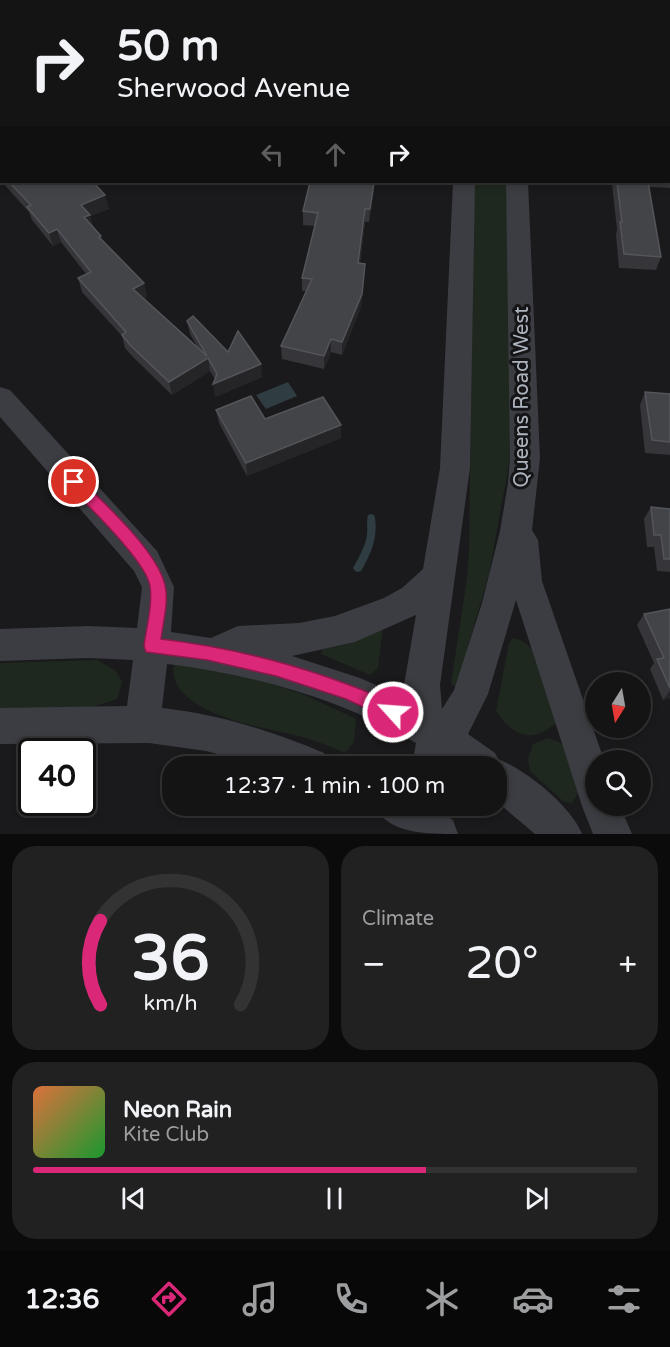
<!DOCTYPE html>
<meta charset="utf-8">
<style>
:root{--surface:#141415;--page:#212122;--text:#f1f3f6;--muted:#9d9ea0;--line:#333334;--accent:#db2777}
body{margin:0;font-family:"Varela Round",sans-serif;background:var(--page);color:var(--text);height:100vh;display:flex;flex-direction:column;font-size:22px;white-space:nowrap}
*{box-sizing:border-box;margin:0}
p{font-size:20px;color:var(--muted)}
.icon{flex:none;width:33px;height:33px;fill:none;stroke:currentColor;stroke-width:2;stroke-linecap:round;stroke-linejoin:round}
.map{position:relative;height:834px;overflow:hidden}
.panel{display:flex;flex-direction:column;gap:12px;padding:12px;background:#0b0b0c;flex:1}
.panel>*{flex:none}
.guide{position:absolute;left:0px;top:0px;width:670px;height:183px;box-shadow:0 3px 9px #0003,0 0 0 2px var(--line);background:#141415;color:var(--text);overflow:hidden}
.needle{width:39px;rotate:191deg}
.buttons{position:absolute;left:585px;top:672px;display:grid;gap:12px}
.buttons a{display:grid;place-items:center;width:66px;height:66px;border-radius:50%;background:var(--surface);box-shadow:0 3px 9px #0003,0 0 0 2px var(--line);font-size:30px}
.speed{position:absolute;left:18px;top:738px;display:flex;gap:12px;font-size:30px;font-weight:700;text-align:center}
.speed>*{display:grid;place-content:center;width:78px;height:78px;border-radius:50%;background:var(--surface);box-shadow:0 3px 9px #0003,0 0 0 2px var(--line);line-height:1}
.speed .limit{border:3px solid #111;border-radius:9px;background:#fff;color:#111}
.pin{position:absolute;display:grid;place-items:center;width:51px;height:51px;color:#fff;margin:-26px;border:3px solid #fff;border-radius:50%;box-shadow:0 2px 6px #0007}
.me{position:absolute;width:66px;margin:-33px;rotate:296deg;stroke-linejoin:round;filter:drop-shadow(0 0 4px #0008)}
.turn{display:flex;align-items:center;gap:21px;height:126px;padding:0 18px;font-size:27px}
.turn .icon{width:78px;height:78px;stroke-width:2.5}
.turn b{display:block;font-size:42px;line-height:51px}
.lanes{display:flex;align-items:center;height:57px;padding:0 18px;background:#0003;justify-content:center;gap:30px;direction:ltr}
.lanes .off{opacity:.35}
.big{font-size:45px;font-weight:600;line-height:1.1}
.panel .tile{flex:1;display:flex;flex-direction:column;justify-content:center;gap:9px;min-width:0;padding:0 21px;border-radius:24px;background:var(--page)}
.panel .dial{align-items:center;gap:0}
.dial svg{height:156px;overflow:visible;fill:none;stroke:var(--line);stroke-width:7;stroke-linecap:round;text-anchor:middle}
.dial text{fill:var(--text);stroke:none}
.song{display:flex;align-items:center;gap:18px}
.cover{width:72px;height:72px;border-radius:9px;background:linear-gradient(135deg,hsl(20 70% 55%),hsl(130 70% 35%))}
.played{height:6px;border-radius:3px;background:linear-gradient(90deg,var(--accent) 65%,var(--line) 65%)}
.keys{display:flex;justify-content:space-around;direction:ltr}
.heat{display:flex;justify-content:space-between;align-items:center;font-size:33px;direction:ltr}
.panel .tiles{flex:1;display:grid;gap:12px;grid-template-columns:1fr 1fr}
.tile:last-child{grid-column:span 2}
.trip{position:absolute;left:162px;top:756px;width:345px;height:60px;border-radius:24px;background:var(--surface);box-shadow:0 3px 9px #0003,0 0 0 2px var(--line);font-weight:600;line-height:60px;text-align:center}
.menu{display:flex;height:96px;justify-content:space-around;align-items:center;background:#080808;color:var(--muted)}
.menu .icon{width:42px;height:42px}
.menu .active{color:var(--accent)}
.menu b{font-size:27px;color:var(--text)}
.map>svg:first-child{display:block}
.green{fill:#1f281f}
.water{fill:#2f3c41}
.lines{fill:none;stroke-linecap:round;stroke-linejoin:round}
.stream{fill:#2f3c41;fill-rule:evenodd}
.minor{fill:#3b3d42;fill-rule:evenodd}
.wall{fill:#36363a}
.shaded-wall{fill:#252528}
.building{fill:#434448;stroke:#53555a;stroke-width:1.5}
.route{fill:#db2777;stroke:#8e194d;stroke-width:1.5}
.labels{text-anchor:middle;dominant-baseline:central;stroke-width:6;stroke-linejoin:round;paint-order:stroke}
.street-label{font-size:20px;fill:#acb3bc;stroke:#151518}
</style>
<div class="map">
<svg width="670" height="834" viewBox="0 0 670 834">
<rect width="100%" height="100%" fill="#1a1a1c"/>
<path class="green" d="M474,182H506L512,434L509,464L489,574L456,687L451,684L467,578L469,550Z
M383,628L378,668L370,675L321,654L323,649L347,644Z
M513,638C545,644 550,695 558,721C534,744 514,738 496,711L509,643Z
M97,660L116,671L122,682L117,699L92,707L0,710V663Z
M176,664L242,673L307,696L356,719L354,742L345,753C331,747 317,741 302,737C267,728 172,715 173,668Z
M549,738L565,745L579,792L572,803L564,802L530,771L528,758L533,744Z"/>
<path class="water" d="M288,382L297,396L266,409L256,395Z"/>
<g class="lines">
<path class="stream" d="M371,514L374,515L375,518C378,538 371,554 361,571L358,572L355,571L353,568C359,557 365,547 367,535C368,528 366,522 368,515Z"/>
<path class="minor" d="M386,0H405L406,2H387Z
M536,0H555L535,2Z
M565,0H584L564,2Z
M453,182H475L470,468L440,685L442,709L454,690L482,603L500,531L508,483L510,458L506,182H528L540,458L532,530L538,540L542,581L604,760H596V806H620L632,834H593L582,806L516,600L488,694L468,734L495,753L498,759C526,770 571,806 582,834H535L496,801V766H412L416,743C339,698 255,675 167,664L162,708C218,714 272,731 324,753L329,766H262L206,751L149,743L0,744V708L127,706L133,660L88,658L0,661V629L88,626L137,628L142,587L134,571L0,417V387L10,390L157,551L174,587L171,632L211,638L238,626L299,623L335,616L384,598L402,588L423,569L440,468ZM416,615L404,685L405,698L360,678L292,656L355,642Z
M374,806H428L453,820L458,834C426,834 389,834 374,806Z"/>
</g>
<path class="wall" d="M183,0H320L322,2H184Z
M669,82H670V188L649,187L661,257L656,270L619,268L616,235L617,229L612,184L605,183V182H669Z
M2,182H93L109,209L90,216L93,227L103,241L147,296L144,298L197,346L190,334L187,321L262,377L215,397V379L210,371L172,395L134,358L125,348L122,336L82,292L78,278L86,274L61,242L53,246L32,220L29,212Z
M310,182H375L369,222H365L360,263L364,277L361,307L342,355L331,352L324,369L282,359L281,346L306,291H302V278L315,226L303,225V211Z
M645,392L670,394V455L645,453L640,405Z
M216,410L265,419L341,425V438L247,476L219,423Z
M651,507L670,509V572L657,571L654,547H647L644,519Z
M670,609V698L663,700L650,669L654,663L637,625L644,614Z"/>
<path class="shaded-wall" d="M41,0H48V2H34Z
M1,15L2,29H0V16Z
M374,182H375L369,222L370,209Z
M105,195L109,209L90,216L93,228L88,230L81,205Z
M365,209V222L358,276V263Z
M57,229L61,242L53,246L49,233Z
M365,264L361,307L342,355V342Z
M144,283L147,296L137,302L133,289Z
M331,339V352L324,369V356Z
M208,358L210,371L172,395L169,382Z
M261,364L262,377L215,397L213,384Z
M341,425V438L247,476L246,463Z
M670,691V698L663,700Z"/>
<path class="building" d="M0,0H41L34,2H2V16H0Z
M195,0H320L322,2H197Z
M669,4L670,5V58L669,59Z
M669,82H670V175L669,174Z
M0,122L2,124V166L0,164Z
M9,182H93L105,195L81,205L90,215L84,217L101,236L99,237L144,283L133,289L207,356L187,321L193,316L228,352L238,331L261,364L213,384L217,374L208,358L169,382L130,345L122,335L126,332L78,278L91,272L57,229L49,233L27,207L31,205Z
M310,182H374L370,209H365L358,263L365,264L362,294L342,342L331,339L324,356L281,346L312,279L302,278L318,213L303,211Z
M617,182H648L661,257L624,254L620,222H622Z
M645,392L670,394V442L652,440Z
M251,396L265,419L323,397L341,425L246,463L216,410Z
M651,507L670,509V559H664L661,535H654Z
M670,609V688L657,659L664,658L644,614Z"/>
<path class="route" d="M74,476L79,478C104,503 157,551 165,585C169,601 163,623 161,639C245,649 323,671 400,706L402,712L400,718L393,721L346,699L276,676L207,660L146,652L144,646C146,628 153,605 150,586C146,561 88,506 69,486L67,482Z"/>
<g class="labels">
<g class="street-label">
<text transform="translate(522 397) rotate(-90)">Queens Road West</text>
</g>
</g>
</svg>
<div class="buttons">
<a><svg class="needle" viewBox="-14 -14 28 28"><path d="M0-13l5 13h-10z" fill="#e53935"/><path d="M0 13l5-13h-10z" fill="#9d9ea0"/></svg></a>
<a><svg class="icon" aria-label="search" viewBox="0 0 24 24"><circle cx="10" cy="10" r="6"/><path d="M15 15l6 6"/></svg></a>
</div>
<div class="speed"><div class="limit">40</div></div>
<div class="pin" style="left:74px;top:482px;background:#d93025"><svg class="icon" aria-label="arrive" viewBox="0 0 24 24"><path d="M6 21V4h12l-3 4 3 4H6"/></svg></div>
<svg class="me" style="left:393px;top:712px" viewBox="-20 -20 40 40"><circle r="17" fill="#db2777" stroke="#fff" stroke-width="3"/><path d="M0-11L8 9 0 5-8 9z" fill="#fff"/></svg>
<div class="trip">12:37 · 1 min · 100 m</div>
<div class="guide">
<div class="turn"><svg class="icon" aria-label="right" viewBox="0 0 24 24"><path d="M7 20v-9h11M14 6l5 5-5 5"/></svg><div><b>50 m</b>Sherwood Avenue</div></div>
<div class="lanes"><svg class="icon off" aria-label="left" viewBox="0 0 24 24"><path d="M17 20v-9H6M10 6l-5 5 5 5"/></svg><svg class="icon off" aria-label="ahead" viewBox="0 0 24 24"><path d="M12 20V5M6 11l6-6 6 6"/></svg><svg class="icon" aria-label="right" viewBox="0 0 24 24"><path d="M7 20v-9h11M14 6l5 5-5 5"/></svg></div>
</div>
</div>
<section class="panel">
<div class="tiles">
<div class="tile dial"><svg viewBox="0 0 100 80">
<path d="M14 69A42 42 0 1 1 86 69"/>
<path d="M14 69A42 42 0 0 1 14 26" stroke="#db2777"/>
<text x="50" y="56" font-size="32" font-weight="700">36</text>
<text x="50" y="72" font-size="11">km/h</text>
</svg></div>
<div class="tile"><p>Climate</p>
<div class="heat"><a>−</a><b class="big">20°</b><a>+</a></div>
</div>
<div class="tile">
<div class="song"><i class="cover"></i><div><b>Neon Rain</b><p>Kite Club</p></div></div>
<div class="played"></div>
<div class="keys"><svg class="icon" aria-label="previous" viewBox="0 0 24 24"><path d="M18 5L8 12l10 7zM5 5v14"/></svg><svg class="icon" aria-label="pause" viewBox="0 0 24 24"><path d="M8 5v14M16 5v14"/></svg><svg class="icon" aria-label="next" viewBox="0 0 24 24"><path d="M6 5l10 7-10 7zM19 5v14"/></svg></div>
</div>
</div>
</section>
<nav class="menu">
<b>12:36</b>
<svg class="icon active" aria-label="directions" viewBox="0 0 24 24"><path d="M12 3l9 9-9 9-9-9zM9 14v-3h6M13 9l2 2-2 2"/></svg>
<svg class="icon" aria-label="music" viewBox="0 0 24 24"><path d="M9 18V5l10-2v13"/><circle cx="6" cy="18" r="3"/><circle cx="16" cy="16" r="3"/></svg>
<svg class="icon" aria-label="phone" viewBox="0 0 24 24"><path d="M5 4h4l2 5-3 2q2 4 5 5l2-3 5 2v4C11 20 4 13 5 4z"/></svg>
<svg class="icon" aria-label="climate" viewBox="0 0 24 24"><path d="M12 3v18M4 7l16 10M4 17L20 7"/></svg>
<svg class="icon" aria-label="car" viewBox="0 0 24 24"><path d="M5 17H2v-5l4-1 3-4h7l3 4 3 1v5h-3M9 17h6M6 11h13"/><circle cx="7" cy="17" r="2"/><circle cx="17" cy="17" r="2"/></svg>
<svg class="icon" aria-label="filters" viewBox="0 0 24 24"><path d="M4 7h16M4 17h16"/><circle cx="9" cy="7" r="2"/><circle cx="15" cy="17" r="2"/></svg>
</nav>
